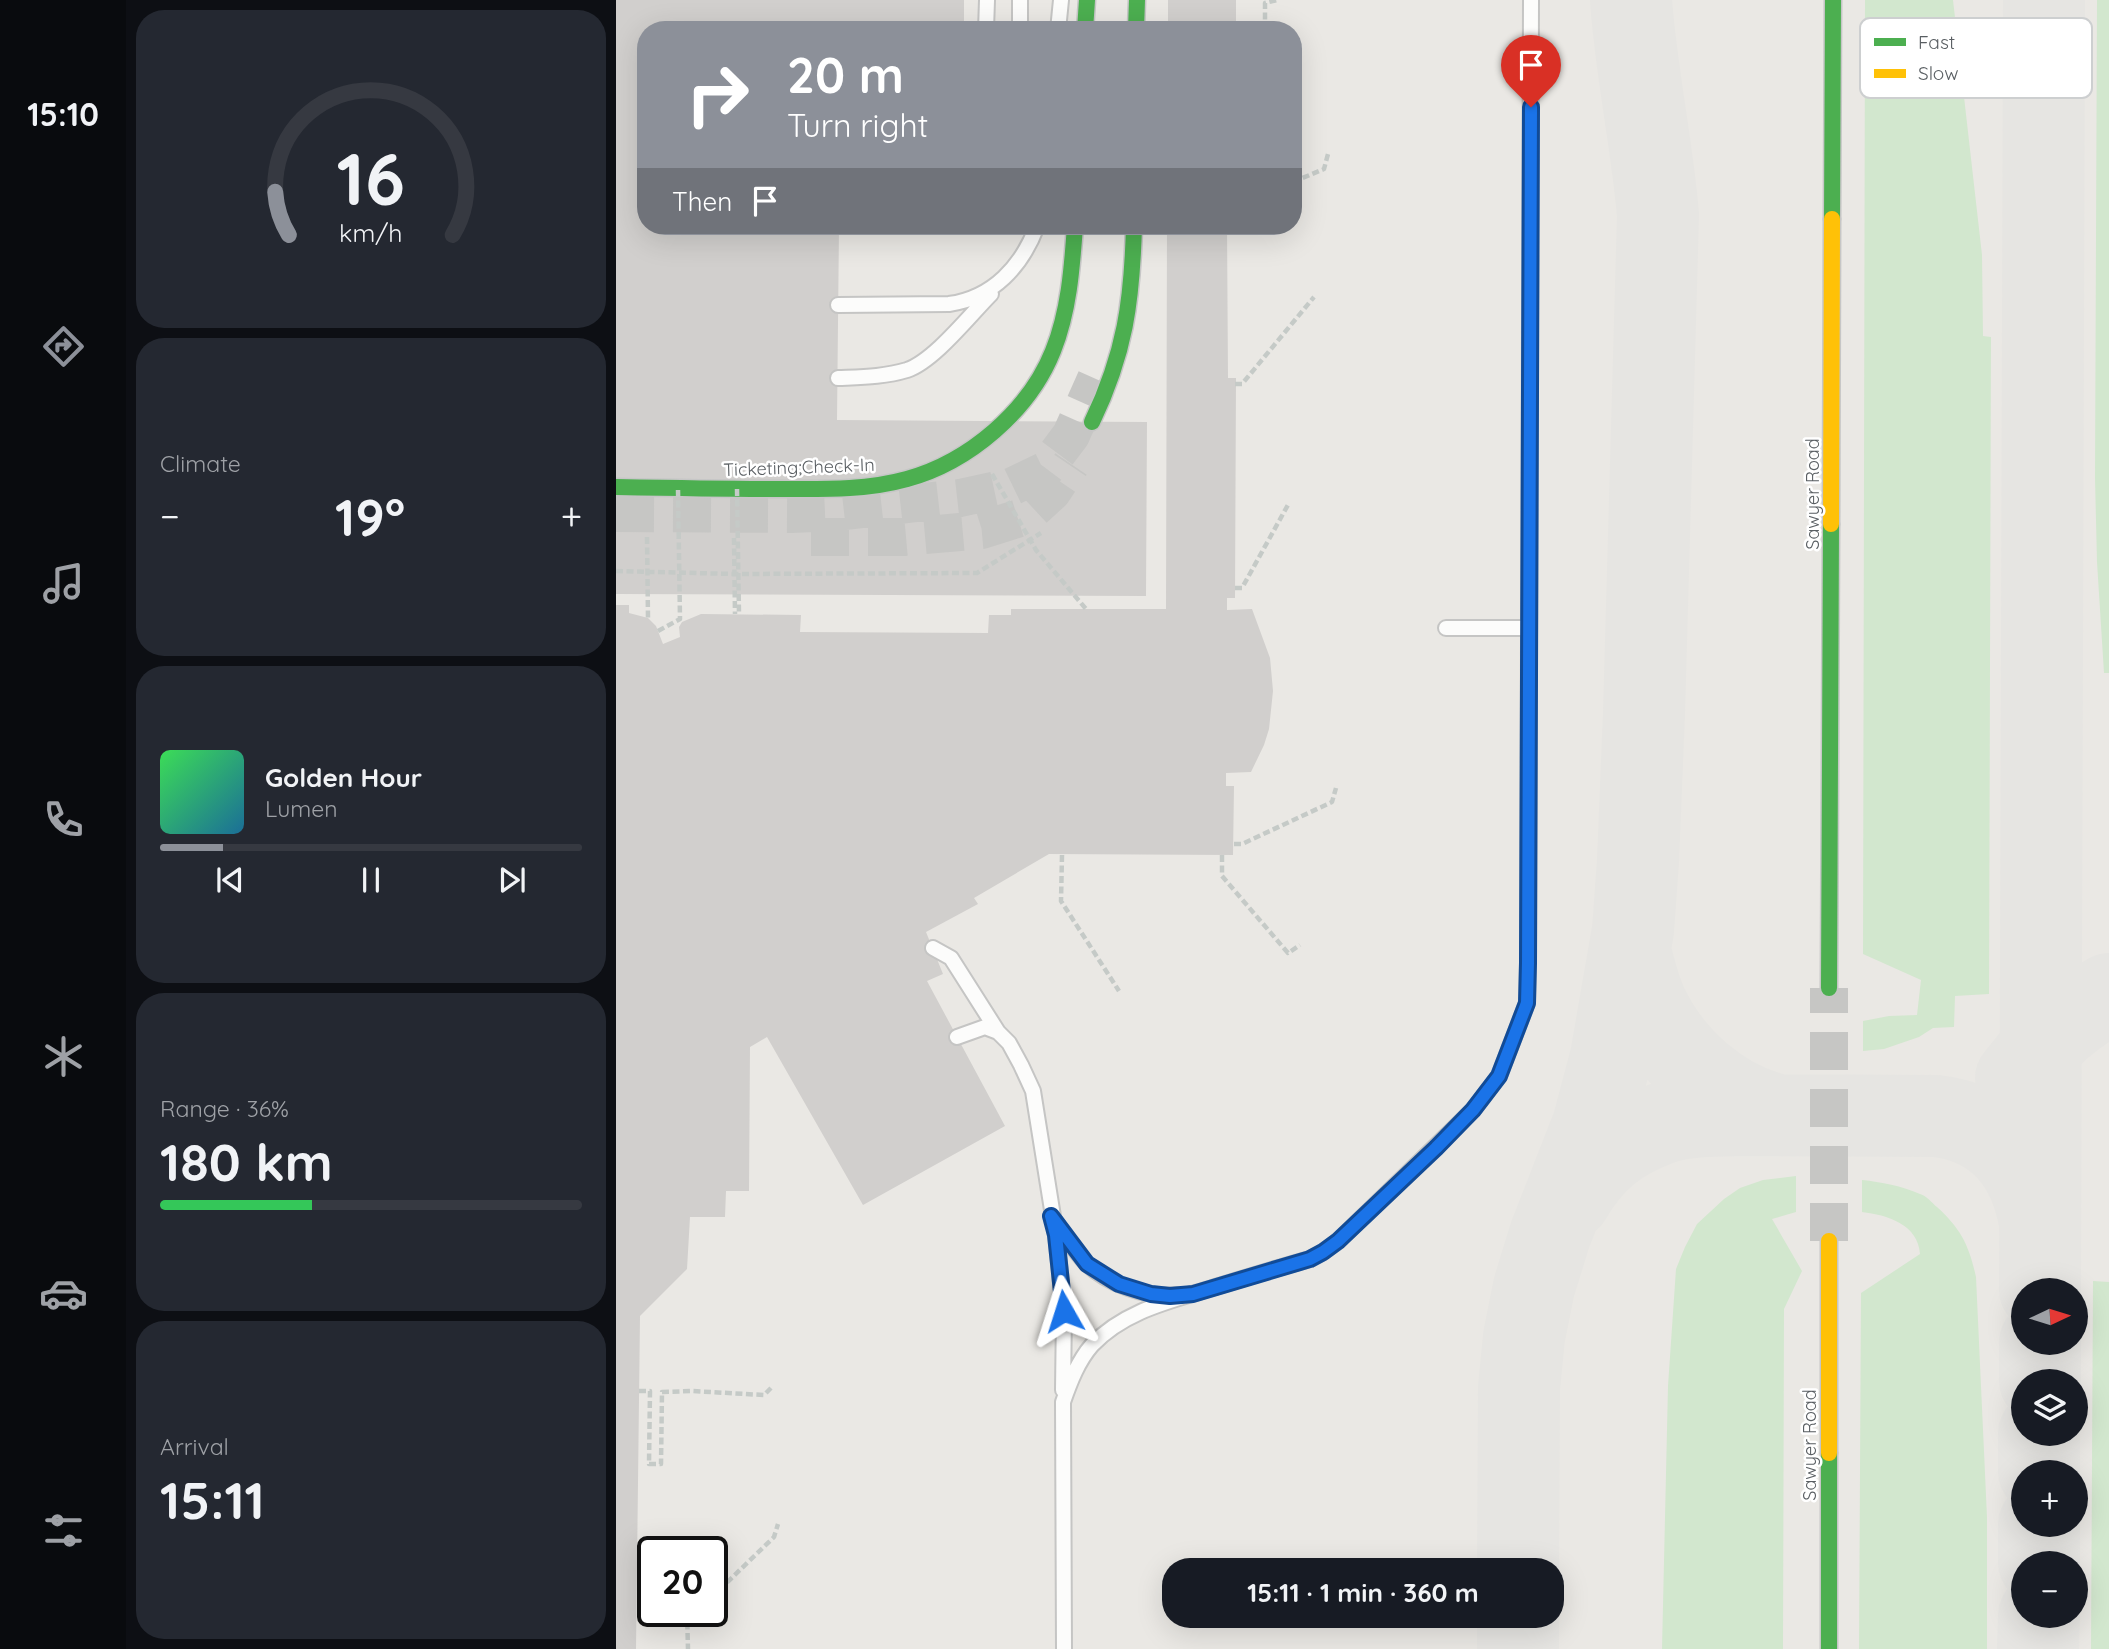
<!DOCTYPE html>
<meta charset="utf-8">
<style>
:root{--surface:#171b24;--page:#242831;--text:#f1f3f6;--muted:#9ea1a6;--line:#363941;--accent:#8c9099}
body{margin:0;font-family:Quicksand,sans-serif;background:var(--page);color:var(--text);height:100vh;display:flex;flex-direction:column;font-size:26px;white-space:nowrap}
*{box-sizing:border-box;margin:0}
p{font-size:23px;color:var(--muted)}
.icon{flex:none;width:38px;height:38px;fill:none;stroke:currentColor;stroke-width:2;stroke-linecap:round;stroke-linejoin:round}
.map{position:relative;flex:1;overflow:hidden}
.drawer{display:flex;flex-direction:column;gap:10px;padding:10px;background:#0d0f14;width:490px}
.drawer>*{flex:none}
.banner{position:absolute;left:21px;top:21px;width:665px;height:214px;border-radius:28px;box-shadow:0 7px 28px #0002;background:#8c9099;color:#fff;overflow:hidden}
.needle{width:46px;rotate:86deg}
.controls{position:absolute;left:1395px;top:1278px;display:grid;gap:14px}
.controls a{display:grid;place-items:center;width:77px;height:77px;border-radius:50%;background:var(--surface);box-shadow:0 7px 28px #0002;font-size:35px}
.speed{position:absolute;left:21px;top:1536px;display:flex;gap:14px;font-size:35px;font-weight:700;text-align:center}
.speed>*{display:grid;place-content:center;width:91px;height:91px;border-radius:50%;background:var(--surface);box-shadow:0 7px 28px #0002;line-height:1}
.speed .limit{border:4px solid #111;border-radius:10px;background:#fff;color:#111}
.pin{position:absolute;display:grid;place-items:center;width:60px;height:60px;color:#fff;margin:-72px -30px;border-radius:50% 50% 50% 0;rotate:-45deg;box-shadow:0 0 7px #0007}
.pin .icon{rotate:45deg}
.me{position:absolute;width:77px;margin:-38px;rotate:354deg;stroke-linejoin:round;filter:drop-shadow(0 0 5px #0008)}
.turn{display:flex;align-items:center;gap:24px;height:147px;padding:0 35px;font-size:32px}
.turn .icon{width:91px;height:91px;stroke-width:2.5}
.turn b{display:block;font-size:49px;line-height:60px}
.then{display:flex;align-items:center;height:66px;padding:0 35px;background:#0003;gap:14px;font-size:26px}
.big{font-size:52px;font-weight:700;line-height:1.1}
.drawer .card{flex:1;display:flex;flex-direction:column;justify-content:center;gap:10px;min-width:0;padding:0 24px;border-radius:28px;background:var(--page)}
.drawer .dial{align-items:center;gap:0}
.dial svg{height:182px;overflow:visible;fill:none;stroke:var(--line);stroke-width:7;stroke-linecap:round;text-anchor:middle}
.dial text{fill:var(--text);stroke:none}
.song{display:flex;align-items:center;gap:21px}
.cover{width:84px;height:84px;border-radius:10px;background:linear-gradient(135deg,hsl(130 70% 55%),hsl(200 70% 35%))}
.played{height:7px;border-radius:4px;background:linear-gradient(90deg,var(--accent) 15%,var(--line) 15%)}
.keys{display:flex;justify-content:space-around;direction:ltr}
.heat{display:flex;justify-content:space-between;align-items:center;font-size:38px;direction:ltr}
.charge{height:10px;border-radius:5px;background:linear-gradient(90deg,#34c759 36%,var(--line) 0)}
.trip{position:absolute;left:546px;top:1558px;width:402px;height:70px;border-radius:28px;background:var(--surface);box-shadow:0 7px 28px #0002;font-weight:700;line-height:70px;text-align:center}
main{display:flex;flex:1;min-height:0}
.tab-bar{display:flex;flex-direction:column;width:126px;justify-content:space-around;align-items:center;background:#090b0e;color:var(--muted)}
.tab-bar .icon{width:49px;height:49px}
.tab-bar .active{color:var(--accent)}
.tab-bar b{font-size:32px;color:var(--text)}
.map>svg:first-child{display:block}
.green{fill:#d2e7ce}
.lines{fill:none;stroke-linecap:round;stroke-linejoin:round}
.taxiway{stroke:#e6e5e2;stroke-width:82}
.building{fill:#d1cfcd}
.secondary-tunnel{stroke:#c6c6c4;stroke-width:38;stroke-dasharray:38 19;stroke-linecap:butt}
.primary-tunnel{stroke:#c6c6c4;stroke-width:38;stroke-dasharray:38 19;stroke-linecap:butt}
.lane-casing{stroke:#c5c5c4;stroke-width:18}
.fast-casing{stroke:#c6c6c6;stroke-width:19}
.slow-casing{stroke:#c6c6c6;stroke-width:19}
.path{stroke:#c5cac7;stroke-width:4.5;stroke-dasharray:7 3.5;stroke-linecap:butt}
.lane{stroke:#fcfcfb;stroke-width:14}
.fast{stroke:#4caf50;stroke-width:16}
.slow{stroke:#ffc107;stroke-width:16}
.path-bridge{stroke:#c5cac7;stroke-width:4.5;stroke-dasharray:7 3.5;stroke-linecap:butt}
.route-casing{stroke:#114b97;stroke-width:18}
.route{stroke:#1a73e8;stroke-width:12}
.labels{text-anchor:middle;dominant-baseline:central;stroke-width:5;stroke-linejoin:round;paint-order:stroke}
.street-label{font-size:18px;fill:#595e62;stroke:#fff}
.key{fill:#fff;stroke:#cdcfd0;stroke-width:2}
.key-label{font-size:19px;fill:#595e62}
</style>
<main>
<nav class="tab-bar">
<b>15:10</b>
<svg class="icon active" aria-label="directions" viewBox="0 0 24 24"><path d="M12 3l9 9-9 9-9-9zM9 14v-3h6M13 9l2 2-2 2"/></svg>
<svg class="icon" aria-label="music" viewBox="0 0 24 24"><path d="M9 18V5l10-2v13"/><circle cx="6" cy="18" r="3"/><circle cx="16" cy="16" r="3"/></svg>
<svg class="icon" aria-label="phone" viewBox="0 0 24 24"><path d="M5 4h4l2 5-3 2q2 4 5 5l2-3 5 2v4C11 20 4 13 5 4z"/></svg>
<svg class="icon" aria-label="climate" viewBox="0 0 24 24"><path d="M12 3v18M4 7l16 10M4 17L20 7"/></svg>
<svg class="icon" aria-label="car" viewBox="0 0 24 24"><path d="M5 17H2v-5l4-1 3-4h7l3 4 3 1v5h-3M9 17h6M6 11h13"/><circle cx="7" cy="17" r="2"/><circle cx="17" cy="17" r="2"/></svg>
<svg class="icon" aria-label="filters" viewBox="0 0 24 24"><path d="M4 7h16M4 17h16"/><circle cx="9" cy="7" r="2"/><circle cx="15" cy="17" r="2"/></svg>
</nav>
<section class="drawer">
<div class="card dial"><svg viewBox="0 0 100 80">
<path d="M14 69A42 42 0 1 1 86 69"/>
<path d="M14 69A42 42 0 0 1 8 50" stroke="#8c9099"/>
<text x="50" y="56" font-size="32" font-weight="700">16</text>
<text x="50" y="72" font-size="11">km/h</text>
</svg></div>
<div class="card"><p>Climate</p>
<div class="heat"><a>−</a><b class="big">19°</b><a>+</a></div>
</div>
<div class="card">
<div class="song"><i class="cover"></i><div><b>Golden Hour</b><p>Lumen</p></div></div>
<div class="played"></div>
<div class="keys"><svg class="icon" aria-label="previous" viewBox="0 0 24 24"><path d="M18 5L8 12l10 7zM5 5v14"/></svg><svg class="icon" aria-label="pause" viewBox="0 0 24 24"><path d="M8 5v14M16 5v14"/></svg><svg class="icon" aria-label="next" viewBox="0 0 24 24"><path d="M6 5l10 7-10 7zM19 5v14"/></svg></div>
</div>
<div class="card"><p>Range · 36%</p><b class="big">180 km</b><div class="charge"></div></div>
<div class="card"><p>Arrival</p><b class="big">15:11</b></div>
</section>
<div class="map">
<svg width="1493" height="1649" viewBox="0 0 1493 1649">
<rect width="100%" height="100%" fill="#eae8e4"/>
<path class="green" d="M1249,0H1337L1366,255L1367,336L1375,337L1373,994L1339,996L1338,1027L1317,1028L1303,1037L1268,1049L1247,1051V1021L1273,1016L1301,1015L1305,980L1247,954Z
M1481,0H1493V673H1488L1481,562L1479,478Z
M1180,1176V1212L1156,1219L1186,1271L1168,1309L1167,1649H1046L1052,1386L1060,1269L1069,1247L1081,1224L1108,1199L1124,1188L1147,1180Z
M1246,1180C1265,1182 1286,1186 1304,1194C1311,1196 1316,1203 1321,1207C1345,1229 1353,1245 1360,1277L1371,1517V1649H1243L1245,1293L1304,1254C1302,1224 1271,1215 1246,1212Z
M1477,1281L1493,1282V1649H1475Z"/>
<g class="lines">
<path class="taxiway" d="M1014,951C1019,970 1023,989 1032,1007C1057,1059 1106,1101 1161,1115
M1400,1078C1408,1069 1416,1058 1424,1048C1442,1027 1468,1008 1493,994
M954,1199C977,1159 1003,1139 1047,1123C1075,1114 1108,1116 1137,1115C1198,1115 1259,1116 1320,1116C1381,1123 1414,1164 1424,1223
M1424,1290L1428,0
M1424,1381V1342
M1423,1472V1433
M1423,1563V1524
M902,1570L903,1388L908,1337L918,1287L934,1235L977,1125L995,1057L1017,930L1022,861L1028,713L1042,215C1036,143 1020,72 1015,0
M902,1649V1615
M1422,1649L1423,1615"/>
</g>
<path class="building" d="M0,0H348V30H30V226H223L221,420L531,422L530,596L0,594Z
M552,0H620V30H552Z
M551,226H611L612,378H620L619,598H611V610L636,609L654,658L657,691L653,729L648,745L635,772L610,773V786H618L617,855L433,854L358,898L362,904L310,932L327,974L311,981L389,1126L247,1205L151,1037L134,1047L133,1191H110L109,1217H74L71,1269L24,1316L20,1649H0V605H13V613L32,618L40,626L47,644L64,637L63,627L66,622L85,614L185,615L184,632L372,633L373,615H395V609H550Z"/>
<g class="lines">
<path class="secondary-tunnel" d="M1213,1241V988"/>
<path class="primary-tunnel" d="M0,513L175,514L221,512L344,498L395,487L428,471L455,435L480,379
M195,537H288L366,530L410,516L436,492L455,464"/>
<defs>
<path id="lane" d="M370,30L371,0
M404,30V0
M442,30L445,0
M222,305L333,304C377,298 406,266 421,226
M222,378C245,377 268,377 291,370C318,361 354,315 375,294
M830,628H913
M317,948L335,958L382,1032
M341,1037L369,1027L382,1032L393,1043L405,1065L417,1091L440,1235L448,1311L447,1390
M439,1221C448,1235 458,1250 469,1262C491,1284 530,1298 561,1295
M448,1649L447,1402C454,1382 462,1361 476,1345C508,1311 554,1301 596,1288C629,1278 661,1268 694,1259L707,1252L722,1241L857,1110L883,1076L911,1003L912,963L915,0"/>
<path id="fast" d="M469,30L471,0
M520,30L521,0
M1216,219L1217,0
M476,422C509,353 516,302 518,226
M0,487C53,488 106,489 159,489C203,489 248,491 291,479C353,462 413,411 437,351C453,311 456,268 459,226
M1213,988L1215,524
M1213,1453V1649"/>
<path id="slow" d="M1215,524L1216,219
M1213,1241V1453"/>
</defs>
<use href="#lane" class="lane-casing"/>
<use href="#fast" class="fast-casing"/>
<use href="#slow" class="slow-casing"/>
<path class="path" d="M649,30V3L661,0
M677,182L708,169L712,154
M619,384H626L698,297
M376,474L420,550L470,609
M31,537L32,618
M118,538L119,614
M0,571L118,574L361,573L425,533
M619,588H626L673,503
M618,844H626L716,802L720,788
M446,855L445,901L503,991
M606,855V876L672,953L684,945
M23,1391H34L33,1464H45L46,1392L76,1391L148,1395L157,1386
M96,1597L158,1537L162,1524
M71,1612L72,1649"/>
<use href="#lane" class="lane"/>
<use href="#fast" class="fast"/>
<use href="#slow" class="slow"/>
<path class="path-bridge" d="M121,489L123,614
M42,631L64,619L62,489"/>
</g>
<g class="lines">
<defs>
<path id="route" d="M448,1311L440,1235L435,1216L471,1264L503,1284L535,1294L554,1296L577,1294L694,1259L707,1252L722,1241L820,1148L857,1110L883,1076L911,1003L912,963L915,107"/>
</defs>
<use href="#route" class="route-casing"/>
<use href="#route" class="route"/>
</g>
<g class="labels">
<g class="street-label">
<text transform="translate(183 467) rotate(-2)">Ticketing;Check-In</text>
<text transform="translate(1196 494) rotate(-90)">Sawyer Road</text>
<text transform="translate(1193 1445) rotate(-90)">Sawyer Road</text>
</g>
</g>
<rect x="1244" y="18" width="232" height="80" rx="10" class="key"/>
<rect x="1258" y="38" width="32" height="8" fill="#4caf50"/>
<rect x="1258" y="69" width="32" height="9" fill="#ffc107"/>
<g class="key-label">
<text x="1302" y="49">Fast</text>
<text x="1302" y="80">Slow</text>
</g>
</svg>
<div class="controls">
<a><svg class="needle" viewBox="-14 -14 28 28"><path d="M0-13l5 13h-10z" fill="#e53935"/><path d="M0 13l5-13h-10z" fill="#9ea1a6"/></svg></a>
<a><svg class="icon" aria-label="layers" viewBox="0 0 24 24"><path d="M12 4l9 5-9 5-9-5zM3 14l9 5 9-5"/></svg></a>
<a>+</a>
<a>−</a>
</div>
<div class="speed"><div class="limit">20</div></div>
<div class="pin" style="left:915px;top:107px;background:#d93025"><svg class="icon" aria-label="arrive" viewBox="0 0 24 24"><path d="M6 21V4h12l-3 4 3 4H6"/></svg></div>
<svg class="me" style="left:448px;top:1311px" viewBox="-20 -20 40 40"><path d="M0-17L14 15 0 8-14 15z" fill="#1a73e8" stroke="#fff" stroke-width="4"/></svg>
<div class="trip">15:11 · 1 min · 360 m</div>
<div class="banner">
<div class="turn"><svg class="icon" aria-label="right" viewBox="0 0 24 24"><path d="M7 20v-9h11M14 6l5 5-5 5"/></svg><div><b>20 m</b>Turn right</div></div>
<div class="then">Then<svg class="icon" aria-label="arrive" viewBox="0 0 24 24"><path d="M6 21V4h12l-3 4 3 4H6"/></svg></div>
</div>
</div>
</main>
